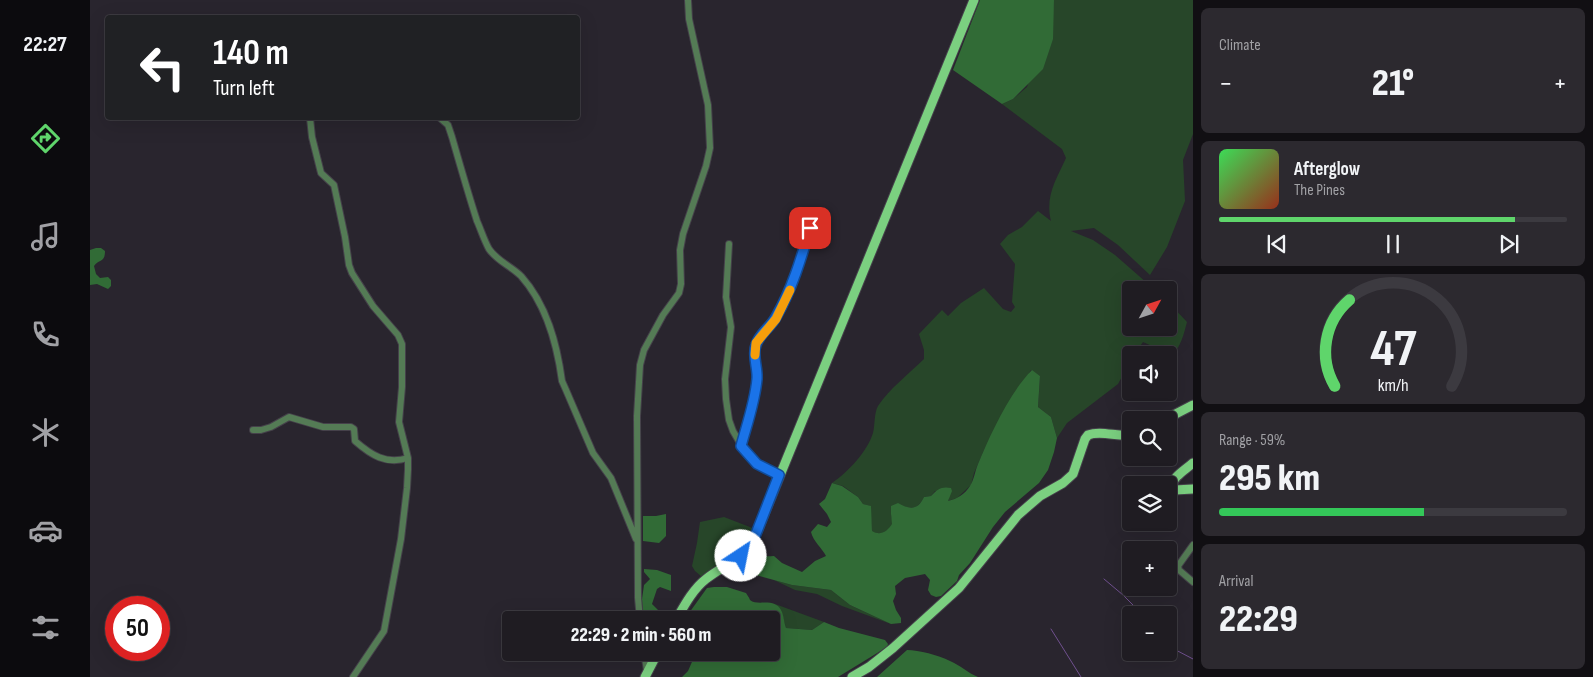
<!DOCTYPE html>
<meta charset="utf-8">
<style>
:root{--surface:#1f1c22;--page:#2c292f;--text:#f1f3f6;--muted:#a1a1a5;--line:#3c3a40;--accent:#5fd56b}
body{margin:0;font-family:"Sofia Sans Condensed",sans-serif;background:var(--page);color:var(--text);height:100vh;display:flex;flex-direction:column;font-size:19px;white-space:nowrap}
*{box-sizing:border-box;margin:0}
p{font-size:16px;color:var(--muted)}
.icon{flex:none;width:28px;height:28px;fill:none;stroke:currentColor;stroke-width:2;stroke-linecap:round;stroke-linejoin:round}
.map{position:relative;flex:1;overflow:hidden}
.drawer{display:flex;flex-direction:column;gap:8px;padding:8px;background:#110f13;width:400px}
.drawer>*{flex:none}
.top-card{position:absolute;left:15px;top:15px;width:475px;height:105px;border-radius:5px;box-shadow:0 5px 20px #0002,0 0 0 1px var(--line);background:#202124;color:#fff;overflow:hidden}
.needle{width:32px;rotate:50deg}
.fabs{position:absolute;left:1032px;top:281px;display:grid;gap:10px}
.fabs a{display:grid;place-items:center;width:55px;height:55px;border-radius:5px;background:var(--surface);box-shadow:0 5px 20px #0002,0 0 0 1px var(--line);font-size:25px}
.speed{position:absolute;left:15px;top:596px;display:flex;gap:10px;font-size:25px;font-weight:700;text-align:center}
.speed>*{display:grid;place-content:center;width:65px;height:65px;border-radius:50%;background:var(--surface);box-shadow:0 5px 20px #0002,0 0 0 1px var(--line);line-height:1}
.speed .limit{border:8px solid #d22;background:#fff;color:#111}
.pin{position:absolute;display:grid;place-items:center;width:42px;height:42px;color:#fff;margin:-21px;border-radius:10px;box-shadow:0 2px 8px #0006}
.me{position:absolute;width:55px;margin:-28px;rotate:34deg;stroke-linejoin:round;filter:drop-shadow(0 0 4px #0008)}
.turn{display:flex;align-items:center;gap:18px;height:105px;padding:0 25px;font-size:22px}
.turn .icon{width:65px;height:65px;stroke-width:2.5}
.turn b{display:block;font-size:35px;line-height:42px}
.big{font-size:38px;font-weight:800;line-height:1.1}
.drawer .card{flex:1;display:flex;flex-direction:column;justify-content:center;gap:8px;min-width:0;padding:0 18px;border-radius:8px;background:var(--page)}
.drawer .dial{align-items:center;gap:0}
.dial svg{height:130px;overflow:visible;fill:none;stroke:var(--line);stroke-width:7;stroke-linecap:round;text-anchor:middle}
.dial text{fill:var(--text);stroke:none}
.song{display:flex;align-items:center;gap:15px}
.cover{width:60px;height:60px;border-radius:8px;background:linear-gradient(135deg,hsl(130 70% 55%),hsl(10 70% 35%))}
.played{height:5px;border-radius:2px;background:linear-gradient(90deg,var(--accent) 85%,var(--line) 85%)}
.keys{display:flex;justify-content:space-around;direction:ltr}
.heat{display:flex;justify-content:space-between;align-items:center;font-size:28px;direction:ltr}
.charge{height:8px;border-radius:4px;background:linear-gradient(90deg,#34c759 59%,var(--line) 0)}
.trip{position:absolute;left:412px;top:611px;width:278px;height:50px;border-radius:5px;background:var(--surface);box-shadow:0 5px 20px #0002,0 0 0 1px var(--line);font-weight:800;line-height:50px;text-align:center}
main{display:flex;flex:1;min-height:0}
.dock{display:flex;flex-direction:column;width:90px;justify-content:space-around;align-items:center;background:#0c0b0e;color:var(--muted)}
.dock .icon{width:35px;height:35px}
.dock .active{color:var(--accent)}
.dock b{font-size:22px;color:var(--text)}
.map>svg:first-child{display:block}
.green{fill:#274629}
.forest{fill:#316b36}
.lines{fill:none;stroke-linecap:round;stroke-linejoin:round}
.stream{stroke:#70508f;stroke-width:1}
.minor-casing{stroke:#45414a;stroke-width:8}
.major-casing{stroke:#45414a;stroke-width:11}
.minor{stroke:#547b55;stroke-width:6}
.major{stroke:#7bd080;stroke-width:9}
.route-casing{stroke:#114b97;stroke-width:12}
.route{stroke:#1a73e8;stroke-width:9}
.slow{stroke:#f59e0b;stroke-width:9}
</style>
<main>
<nav class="dock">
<b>22:27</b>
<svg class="icon active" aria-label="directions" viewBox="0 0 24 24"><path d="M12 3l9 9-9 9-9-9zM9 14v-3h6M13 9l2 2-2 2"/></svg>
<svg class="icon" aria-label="music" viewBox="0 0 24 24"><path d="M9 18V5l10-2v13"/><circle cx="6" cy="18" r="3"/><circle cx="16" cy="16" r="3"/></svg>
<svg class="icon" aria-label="phone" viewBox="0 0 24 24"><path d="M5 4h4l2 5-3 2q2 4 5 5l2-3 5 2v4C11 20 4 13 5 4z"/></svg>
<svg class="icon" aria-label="climate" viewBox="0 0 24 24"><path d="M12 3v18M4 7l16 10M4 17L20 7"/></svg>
<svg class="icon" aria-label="car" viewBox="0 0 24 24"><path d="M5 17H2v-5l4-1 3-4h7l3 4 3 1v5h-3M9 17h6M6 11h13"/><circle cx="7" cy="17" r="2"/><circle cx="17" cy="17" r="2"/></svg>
<svg class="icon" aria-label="filters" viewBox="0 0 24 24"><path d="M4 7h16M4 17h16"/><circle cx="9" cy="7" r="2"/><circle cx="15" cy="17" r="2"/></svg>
</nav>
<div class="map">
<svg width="1103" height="677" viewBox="0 0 1103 677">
<rect width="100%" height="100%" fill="#29252e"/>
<path class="green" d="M964,0H1103V134L1093,160L1095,201L1077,247L1060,275L1028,245L1004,228L981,231L1003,240L1025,255L1065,290H1041V328H1079V303L1097,322C1094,333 1091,347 1082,355L1053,342L1044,355H1041V360L1028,384L977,423L967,438L961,417L948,407L950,376L941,370L895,448L884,473L881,485L867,498L858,501L859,497L845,491L841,496L834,497C828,510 820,510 808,504L801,515L803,524C797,532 791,536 782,532L780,506L773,504L768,497L753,486L742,483C758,472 777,452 783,433C785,425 784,413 788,406C799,389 820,373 834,359V350L829,334L852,310L858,316L871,303L894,288L913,309L921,312L925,307L922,302L925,264L910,244L918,235L932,227L948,211L961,221C955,196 966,180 976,158L972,149L912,104L923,99L937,87L963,10Z
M634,517L665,529L654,551L612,577L605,571L602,566L607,543L610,522Z
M684,580L702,585L741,590L760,605L801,624L752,606L727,594L705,590Z
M685,604L734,622L722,630L696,628L691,611Z"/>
<path class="forest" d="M890,0H964L963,39L953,69L923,99L912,104L863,70Z
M6,248H11L15,251C15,263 9,259 4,266L6,274L10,278L18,277L21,280V286L18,289L7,284L0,285V250Z
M942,370L950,376L948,407L961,417L967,438L964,452L958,470L949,483L915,512L903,527L880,563L869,575L867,581L851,596L846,597L841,595L838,590L840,580L835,574L815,578L805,586L806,594L803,601L806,610L811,618V623L801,624L760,605L741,590L702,585L651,571C660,556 667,557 684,556L692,563L712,572L725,561L736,556C732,548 723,541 721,532L728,524L737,527L741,522L737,514L729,504L735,499L742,483L752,486L768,497L773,504L781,506L782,531C790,536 797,532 802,524L801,514V506L808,503C820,510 828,510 834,497L841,496C847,489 852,486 861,488L862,491L858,501C867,499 875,494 880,486C884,480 885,471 888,464C900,435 920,392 942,370Z
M576,514V536L569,543L553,541V516H566Z
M554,569L567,570L581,575V591L570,587L567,589L562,604L570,612L569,620H553L552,599L554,585L560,579L554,572Z
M624,587H637L656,593C656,593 660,599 660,600C668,607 685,596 692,612C694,617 694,623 696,628L722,630L734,622L749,628L795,640L798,644L797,647L748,677H592L598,671L605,655L604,653L681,652V620H594L617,588Z
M817,650C829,650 848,655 860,661C870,665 878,673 888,677H787Z"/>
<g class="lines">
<path class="stream" d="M1014,579L1033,595L1053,615
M961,629L991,677
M1079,644L1082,648L1103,659"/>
<defs>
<path id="minor" d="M220,118L222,137L231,173L244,185L255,237L259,265L262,273L283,306L308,335L312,344V387L309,422L318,458V469L317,488L311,539L294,631L263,677
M350,118L358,125L362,137C370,165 378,193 387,221C391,230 394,240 399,249C407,261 421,266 431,276C457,305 467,344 472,381L476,390L503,453L521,478L546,539
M639,244L636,297L641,327L635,379L636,399L639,420L643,431L657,455L667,464L689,475
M163,430H171L181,427L199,417L233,427H261L264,429L265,441C281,455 296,465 318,458
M651,446C657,424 665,402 667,379C668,368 662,355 666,345C669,334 681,327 686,317C703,289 711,259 720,228
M1103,545L1088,566L1089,570L1103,582
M550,620L548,598L547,416L550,365L554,350L573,315L589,293L591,284L590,250L593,234L616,166L620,148L618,105L599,19L598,0
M554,652L557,671"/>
<path id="major" d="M1074,420L1103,405
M1103,463C1095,470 1082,477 1082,487L1085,490L1103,489
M586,620C594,606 603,589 616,579C631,567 650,560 662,544L884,0
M555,677L568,652
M762,677L779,667L803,648L869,588L928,515L950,496L973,483L983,474L995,439L998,435C1011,430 1027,437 1041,435"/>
</defs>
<use href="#minor" class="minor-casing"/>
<use href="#major" class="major-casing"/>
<use href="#minor" class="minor"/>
<use href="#major" class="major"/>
</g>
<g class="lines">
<defs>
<path id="route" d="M651,556L662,544L689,475L667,464L651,446C657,424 665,402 667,379C668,368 662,355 666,345C669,334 681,327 686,317C702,289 711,259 720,228"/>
</defs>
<use href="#route" class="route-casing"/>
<use href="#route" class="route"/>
<path class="slow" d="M665,355L666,343L686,319L700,290"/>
</g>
</svg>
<div class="fabs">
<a><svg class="needle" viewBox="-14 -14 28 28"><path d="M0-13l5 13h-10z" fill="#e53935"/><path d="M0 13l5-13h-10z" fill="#a1a1a5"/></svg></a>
<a><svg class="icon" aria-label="sound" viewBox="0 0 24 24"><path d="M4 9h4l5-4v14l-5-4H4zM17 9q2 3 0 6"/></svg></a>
<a><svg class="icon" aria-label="search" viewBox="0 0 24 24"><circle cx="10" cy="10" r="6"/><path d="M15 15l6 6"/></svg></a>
<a><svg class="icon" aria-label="layers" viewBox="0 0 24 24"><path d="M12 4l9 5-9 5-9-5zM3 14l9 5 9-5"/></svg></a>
<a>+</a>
<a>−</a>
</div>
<div class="speed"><div class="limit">50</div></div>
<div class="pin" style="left:720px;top:228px;background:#d93025"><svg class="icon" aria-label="arrive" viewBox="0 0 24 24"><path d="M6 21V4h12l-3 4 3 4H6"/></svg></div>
<svg class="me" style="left:651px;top:556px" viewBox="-20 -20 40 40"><circle r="19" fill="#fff"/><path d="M0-13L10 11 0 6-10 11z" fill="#1a73e8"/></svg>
<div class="trip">22:29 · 2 min · 560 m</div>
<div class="top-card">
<div class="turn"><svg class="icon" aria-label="left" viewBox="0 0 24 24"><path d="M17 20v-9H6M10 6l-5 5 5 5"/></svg><div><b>140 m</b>Turn left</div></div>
</div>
</div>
<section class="drawer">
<div class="card"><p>Climate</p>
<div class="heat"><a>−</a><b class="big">21°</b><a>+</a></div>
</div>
<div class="card">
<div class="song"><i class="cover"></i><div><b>Afterglow</b><p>The Pines</p></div></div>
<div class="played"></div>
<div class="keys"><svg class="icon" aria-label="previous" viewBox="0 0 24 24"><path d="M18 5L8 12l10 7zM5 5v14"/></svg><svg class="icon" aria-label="pause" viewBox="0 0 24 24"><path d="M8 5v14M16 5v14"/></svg><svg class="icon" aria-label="next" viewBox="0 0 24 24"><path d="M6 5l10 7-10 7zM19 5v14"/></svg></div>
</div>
<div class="card dial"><svg viewBox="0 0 100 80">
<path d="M14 69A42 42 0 1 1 86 69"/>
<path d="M14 69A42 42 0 0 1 23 16" stroke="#5fd56b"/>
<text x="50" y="56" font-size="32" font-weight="700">47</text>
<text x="50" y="72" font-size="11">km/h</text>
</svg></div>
<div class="card"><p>Range · 59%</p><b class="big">295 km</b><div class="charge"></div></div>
<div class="card"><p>Arrival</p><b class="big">22:29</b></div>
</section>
</main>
